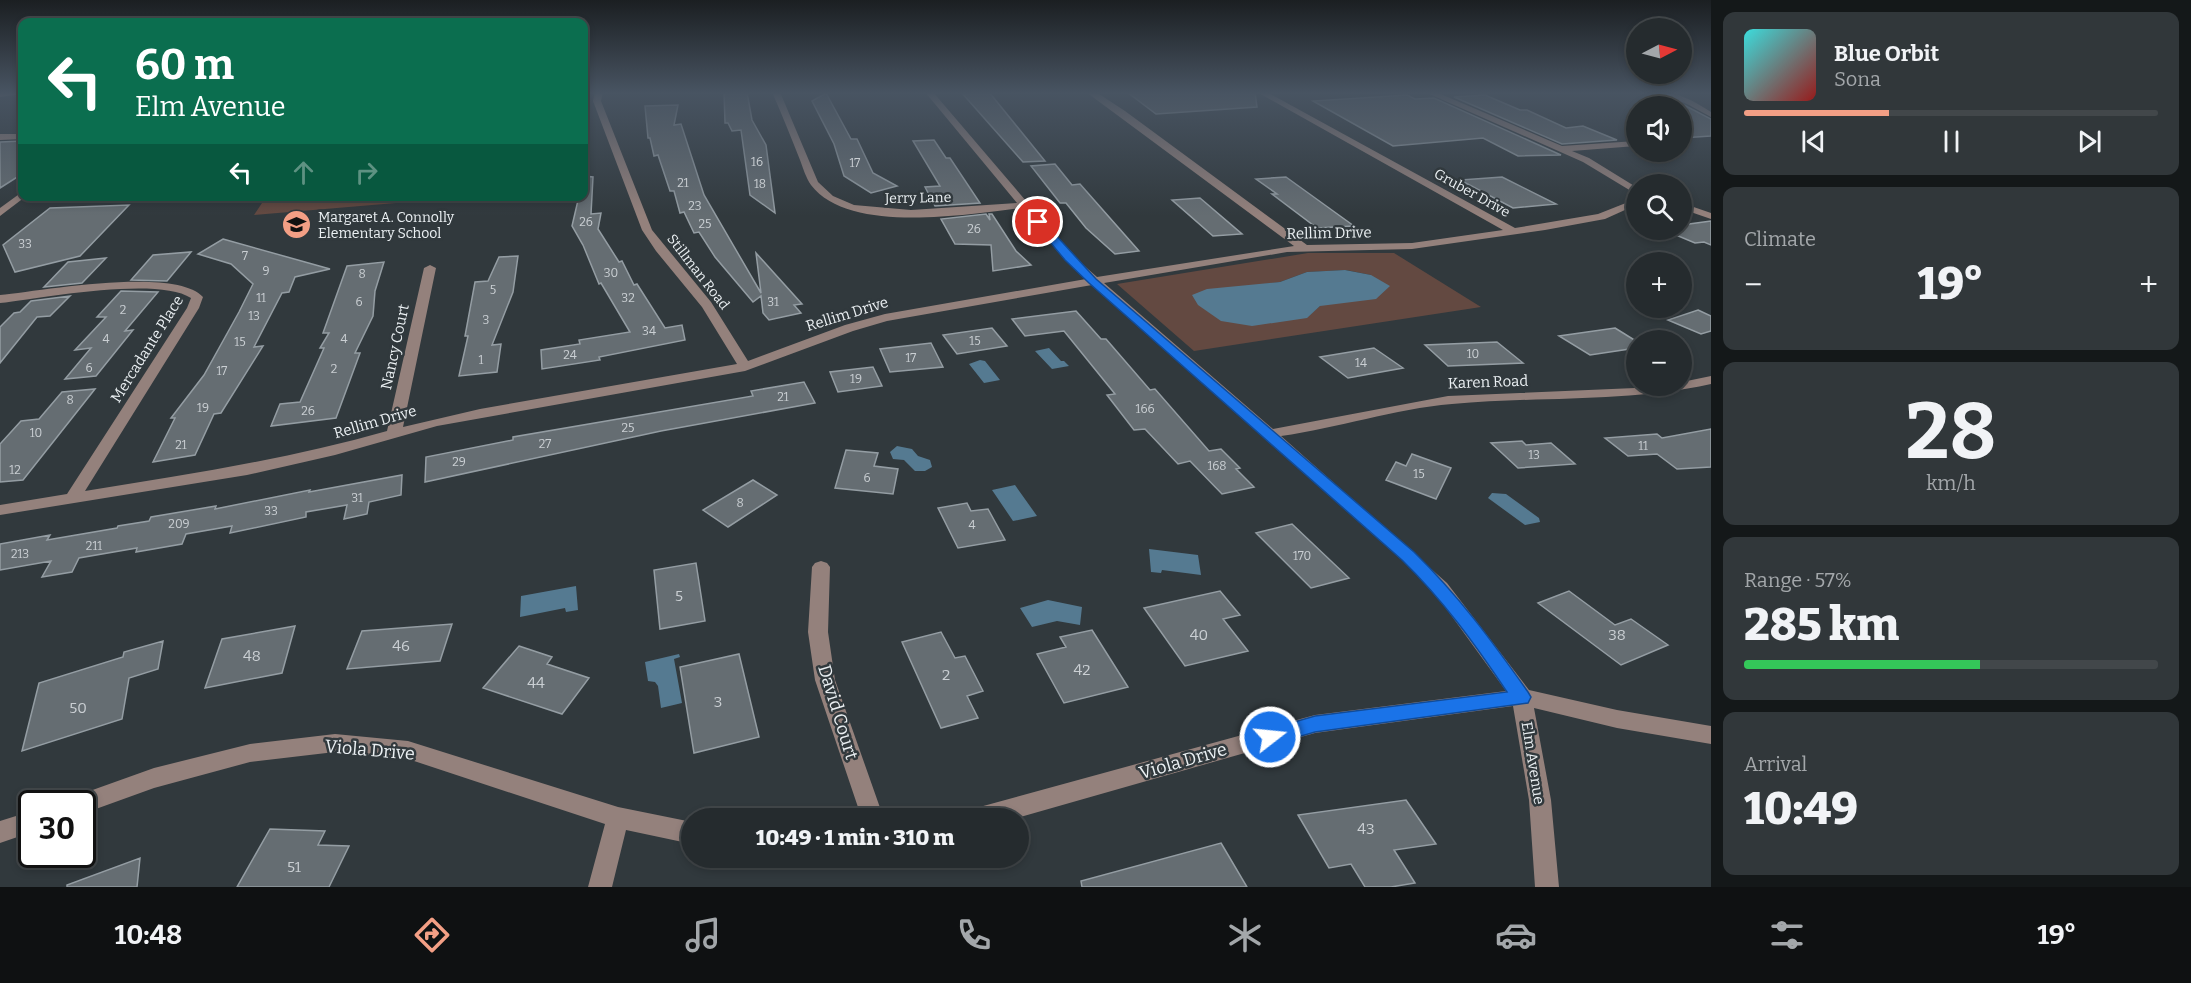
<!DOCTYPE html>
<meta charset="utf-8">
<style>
:root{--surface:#252b2e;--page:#31373a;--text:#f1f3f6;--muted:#a3a7aa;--line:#42474a;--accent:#f39f85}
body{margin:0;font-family:Bitter,serif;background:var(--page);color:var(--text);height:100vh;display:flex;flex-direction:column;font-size:22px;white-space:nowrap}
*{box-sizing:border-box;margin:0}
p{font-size:20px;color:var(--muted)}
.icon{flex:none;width:33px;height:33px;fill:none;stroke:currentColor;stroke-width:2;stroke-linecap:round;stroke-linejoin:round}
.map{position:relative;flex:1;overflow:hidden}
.details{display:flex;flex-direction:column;gap:12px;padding:12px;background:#141819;width:480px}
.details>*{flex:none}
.hud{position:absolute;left:18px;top:18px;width:570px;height:183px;border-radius:12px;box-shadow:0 3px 9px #0003,0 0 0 2px var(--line);background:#0b6e4f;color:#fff;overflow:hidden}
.needle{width:39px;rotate:84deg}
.tools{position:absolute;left:1626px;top:18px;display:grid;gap:12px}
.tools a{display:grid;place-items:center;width:66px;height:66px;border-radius:50%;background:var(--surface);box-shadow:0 3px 9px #0003,0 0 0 2px var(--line);font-size:30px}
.speed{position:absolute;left:18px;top:790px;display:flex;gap:12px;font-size:30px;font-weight:700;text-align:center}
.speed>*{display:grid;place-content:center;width:78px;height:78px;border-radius:50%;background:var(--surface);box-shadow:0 3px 9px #0003,0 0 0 2px var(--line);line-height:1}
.speed .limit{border:3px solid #111;border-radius:9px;background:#fff;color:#111}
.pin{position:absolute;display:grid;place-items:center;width:51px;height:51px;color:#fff;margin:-26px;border:3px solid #fff;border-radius:50%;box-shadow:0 2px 6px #0007}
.me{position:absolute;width:66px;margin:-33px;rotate:74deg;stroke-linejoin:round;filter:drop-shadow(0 0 4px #0008)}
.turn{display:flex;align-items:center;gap:21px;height:126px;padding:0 18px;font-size:27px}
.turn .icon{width:78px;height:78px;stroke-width:2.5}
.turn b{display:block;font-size:42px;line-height:51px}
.lanes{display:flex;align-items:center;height:57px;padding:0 18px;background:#0003;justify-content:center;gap:30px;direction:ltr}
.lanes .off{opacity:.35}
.big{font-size:45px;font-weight:800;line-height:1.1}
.details .card{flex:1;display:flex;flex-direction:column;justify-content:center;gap:9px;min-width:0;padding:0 21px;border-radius:12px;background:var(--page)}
.details .dial{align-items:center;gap:0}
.dial b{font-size:78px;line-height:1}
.song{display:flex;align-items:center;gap:18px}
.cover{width:72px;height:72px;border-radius:9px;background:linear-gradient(135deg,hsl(180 70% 55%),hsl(0 70% 35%))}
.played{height:6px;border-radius:3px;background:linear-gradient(90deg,var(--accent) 35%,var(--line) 35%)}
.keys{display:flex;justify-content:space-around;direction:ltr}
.heat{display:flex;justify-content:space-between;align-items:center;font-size:33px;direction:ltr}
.charge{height:9px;border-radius:4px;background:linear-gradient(90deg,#34c759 57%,var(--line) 0)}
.trip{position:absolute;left:681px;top:808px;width:348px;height:60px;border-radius:30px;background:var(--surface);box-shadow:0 3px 9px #0003,0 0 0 2px var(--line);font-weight:800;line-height:60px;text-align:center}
.tabs{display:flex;height:96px;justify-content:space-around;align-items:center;background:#0f1112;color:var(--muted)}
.tabs .icon{width:42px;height:42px}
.tabs .current{color:var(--accent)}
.tabs b{font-size:27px;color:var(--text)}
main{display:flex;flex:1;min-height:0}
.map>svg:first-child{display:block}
.green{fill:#634941;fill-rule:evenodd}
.water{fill:#557a91}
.building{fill:#656d72;stroke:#949da3;stroke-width:1.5}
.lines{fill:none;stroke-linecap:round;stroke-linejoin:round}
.minor{fill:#94817c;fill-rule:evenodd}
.route{fill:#1a73e8;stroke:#114b97;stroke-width:1.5}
.labels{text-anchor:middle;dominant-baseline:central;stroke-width:5;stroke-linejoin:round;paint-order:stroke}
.number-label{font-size:12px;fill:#cacfd3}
.far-street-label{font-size:14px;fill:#ebf0f3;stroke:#31393d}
.far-poi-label{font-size:14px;fill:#ebf0f3;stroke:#31393d;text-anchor:start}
.street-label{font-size:15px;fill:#ebf0f3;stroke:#31393d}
.near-number-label{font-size:15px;fill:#cacfd3}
.near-street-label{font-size:18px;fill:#ebf0f3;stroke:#31393d}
</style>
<main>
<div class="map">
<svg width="1711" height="887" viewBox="0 0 1711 887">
<rect width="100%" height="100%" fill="#31393d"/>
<path class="green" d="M266,197V196L467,197L254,215Z
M1308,253H1394L1481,307L1194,351L1117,284ZM1346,270L1371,275L1320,306L1306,318L1244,287L1280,282L1307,272Z"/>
<path class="water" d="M1345,270L1371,275L1390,286L1376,299L1320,306L1307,318L1252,326L1221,321L1198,305L1192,295L1207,289L1280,282L1307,272Z
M1049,348L1061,361H1064L1069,366L1052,369L1035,351Z
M980,360L985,361L1000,380L984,383L969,364Z
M897,446L912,449L918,456L930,460L932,467L925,471H915L904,460L893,459L890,452Z
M1015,485L1037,516L1013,521L992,490Z
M1492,493L1506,494L1539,518L1540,522L1525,525L1488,498Z
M1149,549L1198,555L1201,575L1162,570L1161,573L1151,572Z
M576,586L578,610L566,612L565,608L520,617L521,596Z
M1048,600L1082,607L1080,625L1057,621L1032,627L1020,608Z
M679,654L680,657L674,659L682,703L661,708L658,686L655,682L648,681L645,662Z"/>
<path class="building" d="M724,92H747L752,120L766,145L775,213L750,195L741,130L732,131L728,123H725Z
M961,92H989L1045,161L1023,162Z
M1127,92H1255L1257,107L1156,114Z
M826,93L851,139H857L873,173L897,186L871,193L844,176L834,144L812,101Z
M1407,95L1415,99L1434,98L1561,155L1518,156L1483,138L1393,146L1313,101Z
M1485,95L1520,110H1527L1566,128L1583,126L1617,140L1562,144L1454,97Z
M1682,104L1711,119V136L1682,138Z
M678,105L674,125L681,124L704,195L761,293L756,253L802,304L794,305L801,313L769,320L763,313L761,296L753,302L715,257L699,232L694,233L684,212L680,213L674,191H670L658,155L654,156L650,138H648L645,106Z
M934,140L946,158H950L980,203L935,206L925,187L940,186L913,141Z
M22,141V174L0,188V142Z
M1055,164L1072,185L1080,184L1139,251L1115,254L1086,228L1066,203H1060L1031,166Z
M584,176L593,177L591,214L601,213L598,229L619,262L622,261L634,285L637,284L665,328L682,325L685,340L599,357L600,360L542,369L541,350L580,344L579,340L630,332L601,283L599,284L583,245L572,226L579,196H584Z
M1286,177L1354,226L1317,228L1272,194H1277L1256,179Z
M1502,177L1556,204L1513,208L1460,180Z
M1200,198L1242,234L1213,236L1172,200Z
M129,205L80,256L15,272L3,245L50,208Z
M986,214L990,220L989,214H992L1016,251L1031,265L993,271L991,245L955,244L941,219Z
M1711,221V245L1704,242L1695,243L1664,230H1682V225Z
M223,239L330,269L295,277L289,292L282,293L254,347L263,346L221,413L214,414L195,455L153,462L175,418H171L204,375L239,312L253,284L231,264L198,254Z
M191,252L167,281L131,280L153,255Z
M518,256L513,292L492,345L501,344L497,372L459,376L468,336H465L475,282L488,281L499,257Z
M106,258L82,283L44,287L68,262Z
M384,262L375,291L373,316L355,353H360L336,418L271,426L280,404L300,402L324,348H320L329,333H323L347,266Z
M121,291L158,292L125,331L133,330L96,376L65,379L91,348L75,350L106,317H97Z
M70,296L50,316L37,317L0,363V327L14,313L20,312L31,301Z
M1698,310L1711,316V331L1701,334L1668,320Z
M1076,311L1101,339H1106L1150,390L1155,389L1209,451L1221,449L1240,468L1236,469L1254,487L1222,494L1190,461L1178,464L1145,429L1134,430L1107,395L1115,394L1064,331L1025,336L1012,319Z
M992,328L1007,346L957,354L943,335Z
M1615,328L1636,341V348L1590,355L1559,336Z
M1497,342L1523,363L1448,366L1425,345Z
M931,343L943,367L890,372L880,349Z
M1374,348L1403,368L1348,378L1320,357Z
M873,367L882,386L838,392L830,372Z
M804,382L815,403L661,431L425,482L426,457L513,440V437L753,396L751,391Z
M95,389L23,480L0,482V444L21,421L39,419L62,392Z
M1711,429V467L1677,469L1657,454L1628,456L1605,438L1657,434L1662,438Z
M1522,441L1526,445L1551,443L1575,464L1518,468L1491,443Z
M846,450L878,453L874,466L898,469L893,494L835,488Z
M1412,454L1451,468L1436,499L1386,480L1396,462L1406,466Z
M402,475L401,495L369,502L367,514L344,519L347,505L306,512V517L230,533L232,526L186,534L182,544L136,552L137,548L79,558L72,572L42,577L51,561L0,570V544L50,535L47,540L117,528L118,526L149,521L151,517L216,506L215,509L310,490L309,492Z
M753,480L777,495L728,527L703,510Z
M967,503L971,511L988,509L1005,540L958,548L938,508Z
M1292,524L1349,578L1311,588L1256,533Z
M696,563L705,621L660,629L654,570Z
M1220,591L1240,615L1223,619L1248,651L1185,666L1144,608Z
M1569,591L1615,625L1631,619L1668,645L1621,665L1538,603Z
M452,624L440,661L347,669L362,631Z
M295,626L282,673L205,688L222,639Z
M1092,630L1128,687L1064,703L1037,654L1066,647L1060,637Z
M941,632L955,658L965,656L983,691L967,696L978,718L941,728L902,642Z
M163,641L158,669L129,678L122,719L22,751L39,683L123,657L124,652Z
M519,646L552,657L547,664L589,678L562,714L483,688Z
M739,654L759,737L694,753L680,667Z
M1406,800L1436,844L1394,850L1415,883L1391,887H1365L1351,864L1329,868L1298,815Z
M270,829L325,831L318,845L349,846L329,887H237Z
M1221,843L1247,887H1082L1081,881Z
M140,858L137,887H67V885Z"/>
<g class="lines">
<path class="minor" d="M22,92V94L0,97V93Z
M595,92H603L601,101L652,230L711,302L748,361L845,325L885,314L1086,279L1065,260L1022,208C967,214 849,235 811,185C806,178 803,168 800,160C791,137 782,115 772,92H780L818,182L833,196L854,205L911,210L1017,203L925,92H933L1073,256L1097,277L1294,246L1086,92H1096L1125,111L1307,245L1412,243L1503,230L1257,92H1267L1515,228L1598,214L1636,199V205L1605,219L1545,230L1412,249L1287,252L1104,283L1273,429L1448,396L1682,386V382L1711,376V384C1625,403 1539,396 1452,404C1394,409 1338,428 1281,436L1447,583L1529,690L1617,710L1711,726V744L1617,728L1534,708L1551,800L1559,887H1535L1529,800L1513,706L1315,733L1013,819H965L968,812L976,808L1315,715L1506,691L1435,593L1402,560L1092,285L887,321L853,331L745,371L437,426L335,455L247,475L0,515V505L67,494L187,308L191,298C158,276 42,298 0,303V295C41,291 175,266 203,297L199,308L85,491C187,475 288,459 387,431L424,268L430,265L436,268L403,427L480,409L737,364L702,307L656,251L642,230L593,101Z
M1425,92H1436L1562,146L1636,141V146L1572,151L1589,158L1636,187V194L1583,162Z
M1658,92C1678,92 1694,101 1711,112V117L1687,104Z
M0,134H22V139L0,140Z
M22,192V196L25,197L0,216V208Z
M1682,203L1711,213V219L1682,209Z
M821,561L827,563L830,567L828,632L835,680L884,819H862L815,680L808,632L812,567L815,563Z
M335,734L408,741L618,807L692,822V844L626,830L612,887H588L605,824L408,759L335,752L250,762L154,788L82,814V804H70L73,797L154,768L250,744Z
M32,811V832L0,843V821Z"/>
</g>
<linearGradient id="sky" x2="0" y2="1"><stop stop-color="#1b1f22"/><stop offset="0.43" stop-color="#485462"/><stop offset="1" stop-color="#485462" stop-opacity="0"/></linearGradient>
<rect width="1711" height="216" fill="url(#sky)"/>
<path class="route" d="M1035,220H1042L1096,279L1414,552C1459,596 1492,641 1528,692L1531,697L1528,703L1315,732L1270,745L1263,742L1260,737L1263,731L1315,716L1507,692C1475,644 1443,600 1402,560L1089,283L1065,260L1035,224Z"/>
<defs>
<symbol id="school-disc" viewBox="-11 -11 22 22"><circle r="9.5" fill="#f39f85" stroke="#31393d"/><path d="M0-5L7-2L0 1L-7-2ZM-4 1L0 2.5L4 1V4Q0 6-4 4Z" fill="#111"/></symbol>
</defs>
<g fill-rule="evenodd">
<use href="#school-disc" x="280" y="208" width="33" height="33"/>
</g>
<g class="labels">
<g class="number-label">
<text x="757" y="162">16</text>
<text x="855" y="163">17</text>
<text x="683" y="183">21</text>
<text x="760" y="184">18</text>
<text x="695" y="206">23</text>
<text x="586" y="222">26</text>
<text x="705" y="224">25</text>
<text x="974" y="229">26</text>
<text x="25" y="244">33</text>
<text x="245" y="256">7</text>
<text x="266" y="271">9</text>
<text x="611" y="273">30</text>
<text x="362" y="274">8</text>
<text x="493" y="290">5</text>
<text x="261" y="298">11</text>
<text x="628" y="298">32</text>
<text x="359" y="302">6</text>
<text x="773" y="302">31</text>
<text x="123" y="310">2</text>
<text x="254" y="316">13</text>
<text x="486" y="320">3</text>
<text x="649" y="331">34</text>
<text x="106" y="339">4</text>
<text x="344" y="339">4</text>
<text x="975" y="341">15</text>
<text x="240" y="342">15</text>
<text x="1473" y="354">10</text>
<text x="570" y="355">24</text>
<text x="911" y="358">17</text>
<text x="481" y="360">1</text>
<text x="1361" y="363">14</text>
<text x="89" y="368">6</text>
<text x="334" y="369">2</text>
<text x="222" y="371">17</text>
<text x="856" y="379">19</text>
<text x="783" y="397">21</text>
<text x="70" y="400">8</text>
<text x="203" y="408">19</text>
<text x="1145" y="409">166</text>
<text x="308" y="411">26</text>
<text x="628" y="428">25</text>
<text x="36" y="433">10</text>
<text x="545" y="444">27</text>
<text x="181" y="445">21</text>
<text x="1643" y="446">11</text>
<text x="1534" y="455">13</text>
<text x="459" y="462">29</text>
<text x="1217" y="466">168</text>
<text x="15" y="470">12</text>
<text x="1419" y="474">15</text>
<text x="867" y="478">6</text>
<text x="357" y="498">31</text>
<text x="740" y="503">8</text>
<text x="271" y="511">33</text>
<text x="179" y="524">209</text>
<text x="972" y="525">4</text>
<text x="94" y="546">211</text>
<text x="20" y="554">213</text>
<text x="1302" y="556">170</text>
</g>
<g class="far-street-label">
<text transform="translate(1472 193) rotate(29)">Gruber Drive</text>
<text transform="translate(918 198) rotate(-1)">Jerry Lane</text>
<text transform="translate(698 272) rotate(52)">Stillman Road</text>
</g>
<g class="far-poi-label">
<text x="318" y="217">Margaret A. Connolly<tspan x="318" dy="16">Elementary School</tspan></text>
</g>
<g class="street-label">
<text transform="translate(1329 233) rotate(-1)">Rellim Drive</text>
<text transform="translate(847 314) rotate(-17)">Rellim Drive</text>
<text transform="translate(395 347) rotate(-78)">Nancy Court</text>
<text transform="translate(147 349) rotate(-58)">Mercadante Place</text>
<text transform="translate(1488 382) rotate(-2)">Karen Road</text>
<text transform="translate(375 422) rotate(-16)">Rellim Drive</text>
<text transform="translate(1533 763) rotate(81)">Elm Avenue</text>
</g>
<g class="near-number-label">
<text x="679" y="596">5</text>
<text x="1199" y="635">40</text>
<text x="1617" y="635">38</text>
<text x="401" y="646">46</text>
<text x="252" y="656">48</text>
<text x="1082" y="670">42</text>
<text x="946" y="675">2</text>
<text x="536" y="683">44</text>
<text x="718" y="702">3</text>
<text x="78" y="708">50</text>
<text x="1366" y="829">43</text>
<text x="294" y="867">51</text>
</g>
<g class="near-street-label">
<text transform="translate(838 712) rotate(73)">David Court</text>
<text transform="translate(370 750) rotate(5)">Viola Drive</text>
<text transform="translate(1183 761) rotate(-16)">Viola Drive</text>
</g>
</g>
</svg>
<div class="tools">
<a><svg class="needle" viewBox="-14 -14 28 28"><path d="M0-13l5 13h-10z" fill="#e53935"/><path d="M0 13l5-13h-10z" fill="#a3a7aa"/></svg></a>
<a><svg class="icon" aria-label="sound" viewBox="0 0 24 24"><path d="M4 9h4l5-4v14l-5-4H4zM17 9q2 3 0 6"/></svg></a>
<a><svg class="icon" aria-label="search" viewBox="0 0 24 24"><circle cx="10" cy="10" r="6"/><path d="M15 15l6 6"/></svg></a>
<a>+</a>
<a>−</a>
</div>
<div class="speed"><div class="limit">30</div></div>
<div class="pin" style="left:1038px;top:222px;background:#d93025"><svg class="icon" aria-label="arrive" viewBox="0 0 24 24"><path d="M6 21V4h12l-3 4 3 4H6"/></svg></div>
<svg class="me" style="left:1270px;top:737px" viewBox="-20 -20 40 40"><circle r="17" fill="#1a73e8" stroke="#fff" stroke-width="3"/><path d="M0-11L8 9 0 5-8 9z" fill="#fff"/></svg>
<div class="trip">10:49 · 1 min · 310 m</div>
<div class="hud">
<div class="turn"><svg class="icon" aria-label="left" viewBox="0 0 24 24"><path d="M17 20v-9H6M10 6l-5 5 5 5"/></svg><div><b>60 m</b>Elm Avenue</div></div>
<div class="lanes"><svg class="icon" aria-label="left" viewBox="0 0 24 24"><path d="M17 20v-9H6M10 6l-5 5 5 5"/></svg><svg class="icon off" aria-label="ahead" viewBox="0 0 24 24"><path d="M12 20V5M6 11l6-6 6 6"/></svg><svg class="icon off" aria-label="right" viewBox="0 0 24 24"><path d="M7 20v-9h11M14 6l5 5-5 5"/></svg></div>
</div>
</div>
<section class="details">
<div class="card">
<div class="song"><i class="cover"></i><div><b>Blue Orbit</b><p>Sona</p></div></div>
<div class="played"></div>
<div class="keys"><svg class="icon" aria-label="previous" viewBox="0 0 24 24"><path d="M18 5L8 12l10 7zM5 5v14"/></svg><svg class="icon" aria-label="pause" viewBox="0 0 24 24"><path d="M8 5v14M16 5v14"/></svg><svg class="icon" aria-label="next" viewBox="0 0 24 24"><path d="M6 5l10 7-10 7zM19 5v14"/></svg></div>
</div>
<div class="card"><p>Climate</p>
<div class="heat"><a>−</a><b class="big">19°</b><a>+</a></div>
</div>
<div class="card dial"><b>28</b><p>km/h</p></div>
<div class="card"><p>Range · 57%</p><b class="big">285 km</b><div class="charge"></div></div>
<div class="card"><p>Arrival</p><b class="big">10:49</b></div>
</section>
</main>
<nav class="tabs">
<b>10:48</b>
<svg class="icon current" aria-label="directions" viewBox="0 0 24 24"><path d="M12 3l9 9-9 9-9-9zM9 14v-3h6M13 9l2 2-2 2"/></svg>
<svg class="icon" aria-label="music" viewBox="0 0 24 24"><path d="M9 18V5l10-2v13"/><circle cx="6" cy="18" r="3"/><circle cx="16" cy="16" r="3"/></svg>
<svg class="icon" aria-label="phone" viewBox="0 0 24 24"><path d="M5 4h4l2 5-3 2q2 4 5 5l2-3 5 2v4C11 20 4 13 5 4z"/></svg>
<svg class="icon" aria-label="climate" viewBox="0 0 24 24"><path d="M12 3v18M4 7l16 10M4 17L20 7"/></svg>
<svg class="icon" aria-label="car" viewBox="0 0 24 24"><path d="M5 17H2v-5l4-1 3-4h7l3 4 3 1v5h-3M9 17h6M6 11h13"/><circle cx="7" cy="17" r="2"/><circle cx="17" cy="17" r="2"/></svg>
<svg class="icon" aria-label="filters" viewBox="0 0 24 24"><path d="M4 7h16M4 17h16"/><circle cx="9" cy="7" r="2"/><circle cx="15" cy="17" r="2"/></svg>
<b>19°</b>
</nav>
